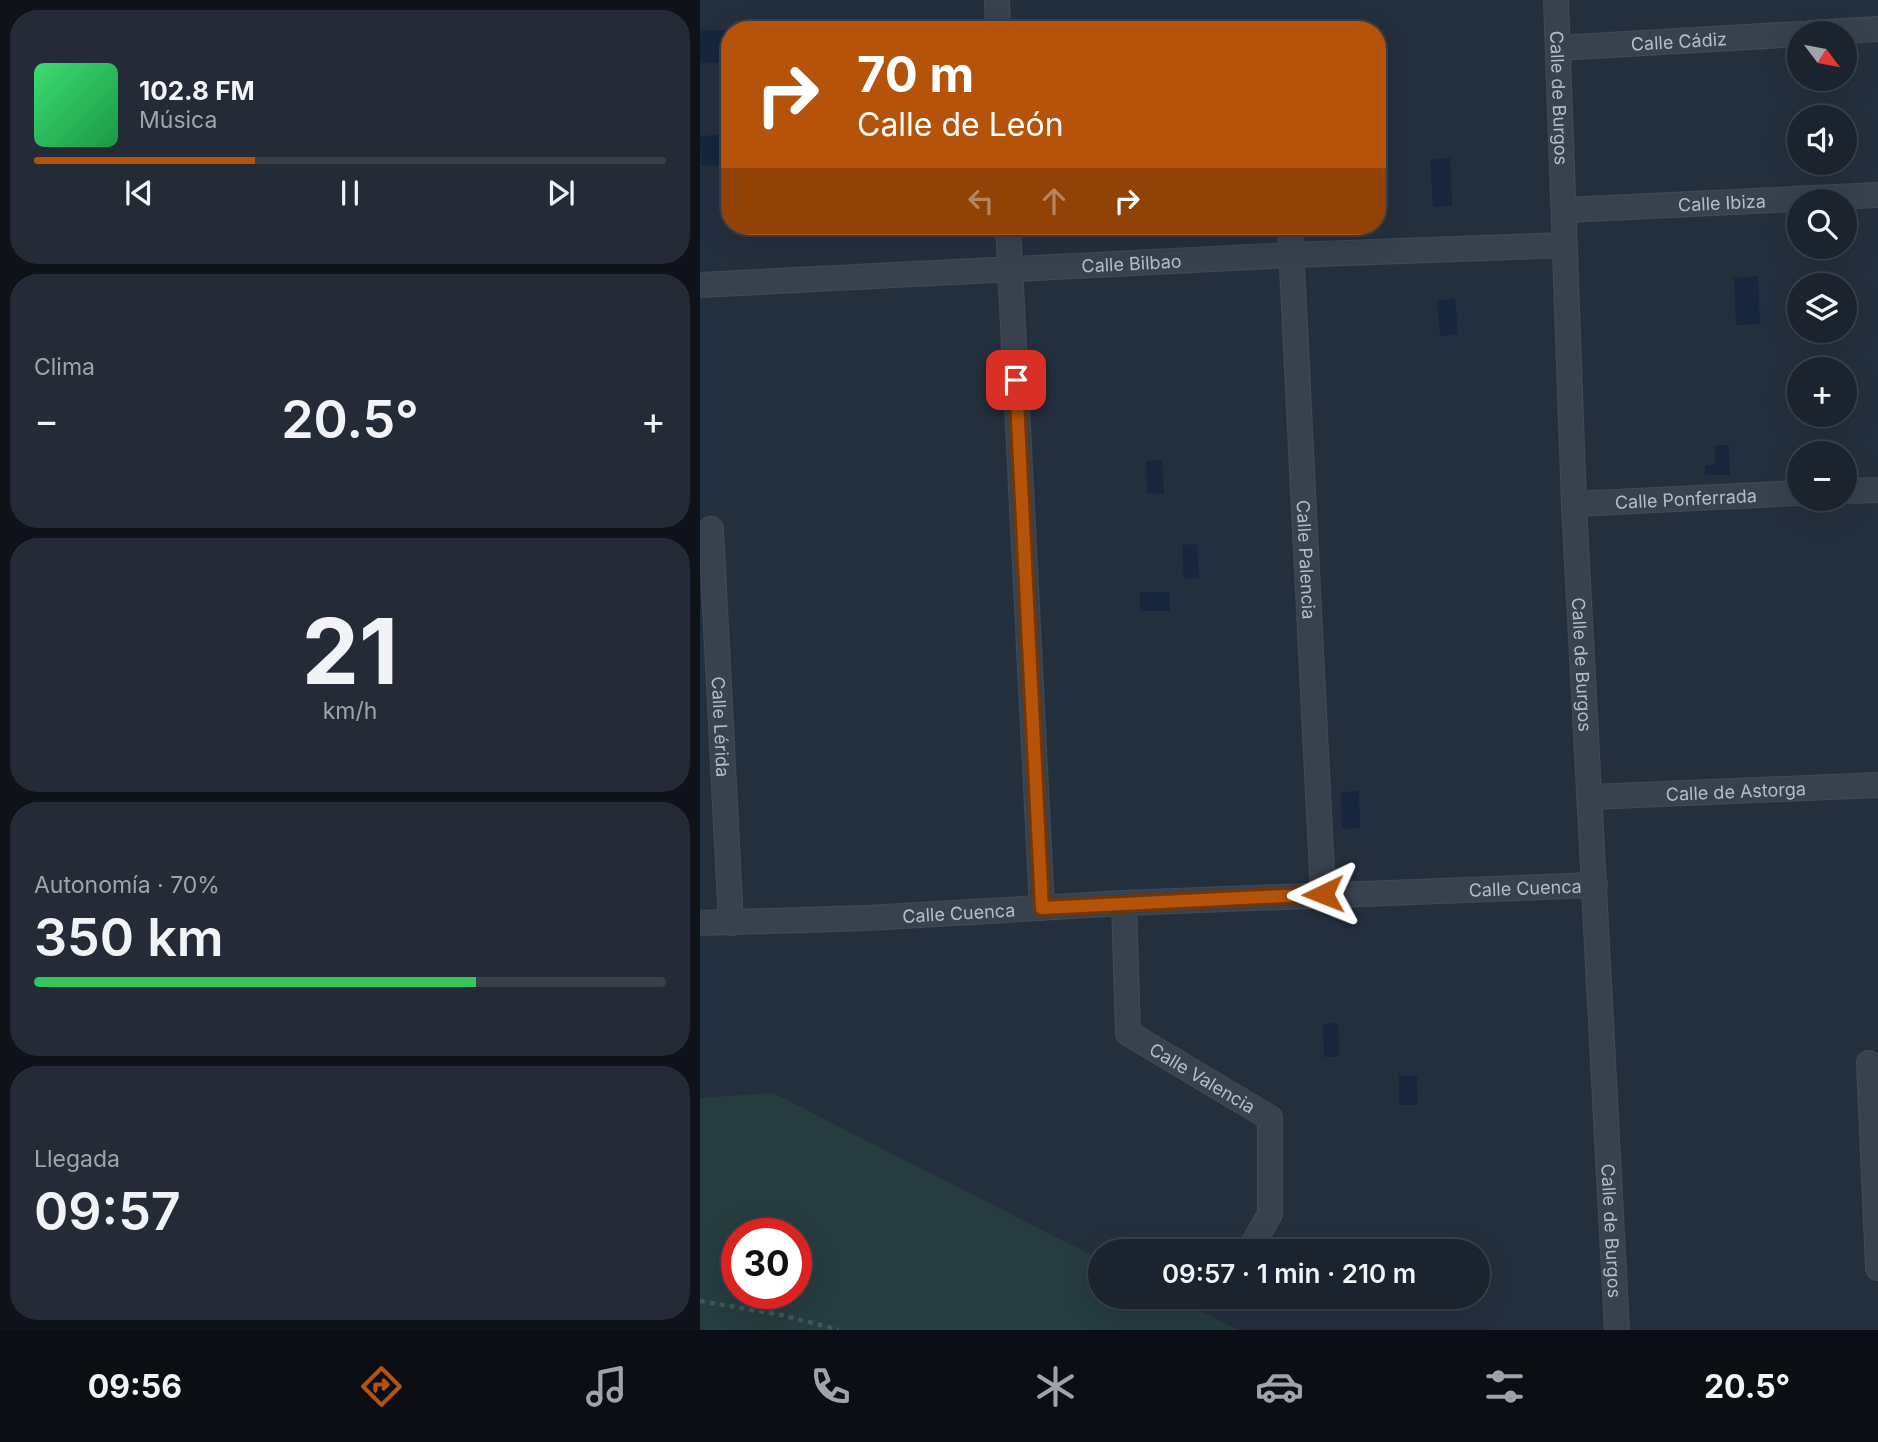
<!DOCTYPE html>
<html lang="es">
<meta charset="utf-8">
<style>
:root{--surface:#1b232e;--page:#242b36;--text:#f1f3f6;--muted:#a0a4aa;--line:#39404a;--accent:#b45309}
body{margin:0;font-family:Inter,sans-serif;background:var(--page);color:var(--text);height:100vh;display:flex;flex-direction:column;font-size:26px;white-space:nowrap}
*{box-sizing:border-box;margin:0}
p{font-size:23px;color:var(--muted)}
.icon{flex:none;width:38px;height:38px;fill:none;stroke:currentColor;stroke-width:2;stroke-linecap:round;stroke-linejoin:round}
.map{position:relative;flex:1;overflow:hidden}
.drawer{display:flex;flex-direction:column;gap:10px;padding:10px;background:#0f1319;width:700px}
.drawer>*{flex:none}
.hud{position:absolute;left:21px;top:21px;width:665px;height:214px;border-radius:28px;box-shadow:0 7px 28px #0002,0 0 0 2px var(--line);background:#b45309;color:#fff;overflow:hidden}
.needle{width:46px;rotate:122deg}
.fabs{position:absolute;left:1087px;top:21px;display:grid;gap:14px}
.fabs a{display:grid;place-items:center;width:70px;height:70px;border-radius:50%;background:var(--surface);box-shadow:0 7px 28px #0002,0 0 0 2px var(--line);font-size:35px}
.speed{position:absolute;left:21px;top:1218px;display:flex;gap:14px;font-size:35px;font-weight:700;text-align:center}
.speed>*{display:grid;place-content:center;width:91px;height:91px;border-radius:50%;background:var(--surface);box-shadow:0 7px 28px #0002,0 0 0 2px var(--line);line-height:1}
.speed .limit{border:10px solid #d22;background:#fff;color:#111}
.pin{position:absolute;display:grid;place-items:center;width:60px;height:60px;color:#fff;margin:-30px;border-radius:14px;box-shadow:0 4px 10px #0006}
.me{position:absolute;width:77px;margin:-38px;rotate:268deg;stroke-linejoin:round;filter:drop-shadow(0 0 5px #0008)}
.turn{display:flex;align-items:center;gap:24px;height:147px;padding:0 21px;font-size:32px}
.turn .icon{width:91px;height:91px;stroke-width:2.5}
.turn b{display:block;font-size:49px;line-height:60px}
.lanes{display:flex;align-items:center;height:66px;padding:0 21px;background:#0003;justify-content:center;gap:35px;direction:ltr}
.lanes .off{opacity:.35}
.big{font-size:52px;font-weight:600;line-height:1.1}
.drawer .card{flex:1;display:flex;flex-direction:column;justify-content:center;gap:10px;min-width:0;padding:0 24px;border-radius:28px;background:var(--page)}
.drawer .dial{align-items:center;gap:0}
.dial b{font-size:91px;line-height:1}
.song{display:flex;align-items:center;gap:21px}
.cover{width:84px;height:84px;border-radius:10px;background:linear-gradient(135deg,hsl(140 70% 55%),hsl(140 70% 35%))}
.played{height:7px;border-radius:4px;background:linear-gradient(90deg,var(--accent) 35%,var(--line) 35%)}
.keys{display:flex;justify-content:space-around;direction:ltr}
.heat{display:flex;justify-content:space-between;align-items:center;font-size:38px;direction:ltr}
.charge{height:10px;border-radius:5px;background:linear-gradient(90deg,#34c759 70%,var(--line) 0)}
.trip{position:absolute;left:388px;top:1239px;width:402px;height:70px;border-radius:35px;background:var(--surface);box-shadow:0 7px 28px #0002,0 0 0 2px var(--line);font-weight:600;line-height:70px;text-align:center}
.menu{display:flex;height:112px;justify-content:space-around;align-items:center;background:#0b0e12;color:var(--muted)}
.menu .icon{width:49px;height:49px}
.menu .on{color:var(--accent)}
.menu b{font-size:32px;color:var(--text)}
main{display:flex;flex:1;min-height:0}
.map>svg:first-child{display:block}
.green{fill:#263c3f;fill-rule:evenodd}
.water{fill:#17263c}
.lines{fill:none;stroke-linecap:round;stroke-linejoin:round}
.street-casing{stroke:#414a57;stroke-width:26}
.path{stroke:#3f5557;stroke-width:4.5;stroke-dasharray:5 5;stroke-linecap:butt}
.street{stroke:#38414e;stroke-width:24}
.route-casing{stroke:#753606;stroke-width:18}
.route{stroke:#b45309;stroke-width:12}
.labels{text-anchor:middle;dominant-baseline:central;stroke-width:7;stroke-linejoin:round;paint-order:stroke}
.street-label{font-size:18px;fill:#b4bcc9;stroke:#1d2633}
</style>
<main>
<section class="drawer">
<div class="card">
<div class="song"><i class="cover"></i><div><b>102.8 FM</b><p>Música</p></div></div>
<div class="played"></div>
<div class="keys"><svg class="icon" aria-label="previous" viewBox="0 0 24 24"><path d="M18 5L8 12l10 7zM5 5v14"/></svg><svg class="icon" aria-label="pause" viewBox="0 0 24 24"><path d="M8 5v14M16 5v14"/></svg><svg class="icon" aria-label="next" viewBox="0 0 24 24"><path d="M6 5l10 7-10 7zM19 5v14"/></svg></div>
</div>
<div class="card"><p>Clima</p>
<div class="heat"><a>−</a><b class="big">20.5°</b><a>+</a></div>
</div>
<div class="card dial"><b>21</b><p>km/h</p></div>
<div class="card"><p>Autonomía · 70%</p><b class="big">350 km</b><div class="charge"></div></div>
<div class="card"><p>Llegada</p><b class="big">09:57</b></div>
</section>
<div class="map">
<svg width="1178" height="1330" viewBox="0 0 1178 1330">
<rect width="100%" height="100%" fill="#242f3e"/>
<path class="green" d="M73,1093L401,1260V1297H473L538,1330H0V1098ZM37,1234H96V1293H37Z"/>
<path class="water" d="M54,28L30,30V62L0,63V31Z
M19,135L20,165L1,166L0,136Z
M750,158L752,206L733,207L730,159Z
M1058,276L1060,324L1036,325L1034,278Z
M755,299L758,334L740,336L737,301Z
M1015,445H1029L1030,475H1005V465H1015Z
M462,460L464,494L447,493L446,461Z
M497,544L499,578L484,579L482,545Z
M440,592H470V611H440Z
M659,791L660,828L642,829L641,792Z
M638,1023L639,1057H624L623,1024Z
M699,1076H717L718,1105H699Z"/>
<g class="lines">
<defs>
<g id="street">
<path d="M297,0L298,30"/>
<path id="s1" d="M856,0L874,504L917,1330"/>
<path d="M1111,33L1178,29"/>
<path id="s2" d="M858,48L1099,34"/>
<path id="s3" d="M866,210L1178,195"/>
<path d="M308,226L342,908"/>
<path id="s4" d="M590,226L623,894"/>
<path id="s5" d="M0,285L591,255L864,245"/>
<path d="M1144,491L1178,490"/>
<path id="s6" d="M874,504L1099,493"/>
<path id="s7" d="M11,529L31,923"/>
<path id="s8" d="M892,797L1178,785"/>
<path id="s9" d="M424,903L428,1033L570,1118V1214L549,1251"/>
<path id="s10" d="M0,923L168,918L424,903L895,885"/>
<path d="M1169,1063L1178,1268"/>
</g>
</defs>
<use href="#street" class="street-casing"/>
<path class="path" d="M0,1301L82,1315L139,1330"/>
<use href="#street" class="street"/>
</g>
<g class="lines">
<defs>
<path id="route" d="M316,380L342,908L623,894"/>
</defs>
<use href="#route" class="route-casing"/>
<use href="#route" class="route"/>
</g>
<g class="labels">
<g class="street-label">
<text stroke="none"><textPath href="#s2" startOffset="121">Calle Cádiz</textPath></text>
<text stroke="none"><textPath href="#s1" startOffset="98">Calle de Burgos</textPath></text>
<text stroke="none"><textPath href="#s3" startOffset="156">Calle Ibiza</textPath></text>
<text stroke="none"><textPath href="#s5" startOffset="432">Calle Bilbao</textPath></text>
<text stroke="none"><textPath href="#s6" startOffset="112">Calle Ponferrada</textPath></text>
<text stroke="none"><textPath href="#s4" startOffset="334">Calle Palencia</textPath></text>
<text stroke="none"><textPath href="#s1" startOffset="665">Calle de Burgos</textPath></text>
<text stroke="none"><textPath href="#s7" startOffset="198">Calle Lérida</textPath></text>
<text stroke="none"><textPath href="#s8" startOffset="144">Calle de Astorga</textPath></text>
<text stroke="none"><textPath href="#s10" startOffset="826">Calle Cuenca</textPath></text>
<text stroke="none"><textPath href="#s10" startOffset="259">Calle Cuenca</textPath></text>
<text stroke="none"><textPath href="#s9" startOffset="217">Calle Valencia</textPath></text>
<text stroke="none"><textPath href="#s1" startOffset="1232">Calle de Burgos</textPath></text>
</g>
</g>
</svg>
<div class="fabs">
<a><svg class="needle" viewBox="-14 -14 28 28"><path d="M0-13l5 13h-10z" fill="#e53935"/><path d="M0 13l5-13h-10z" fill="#a0a4aa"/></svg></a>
<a><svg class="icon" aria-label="sound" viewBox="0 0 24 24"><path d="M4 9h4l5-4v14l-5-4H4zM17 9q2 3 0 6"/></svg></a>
<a><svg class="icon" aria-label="search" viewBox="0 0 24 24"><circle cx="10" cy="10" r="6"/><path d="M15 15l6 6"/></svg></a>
<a><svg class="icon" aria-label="layers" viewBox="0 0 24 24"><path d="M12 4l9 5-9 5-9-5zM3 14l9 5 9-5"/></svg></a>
<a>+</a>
<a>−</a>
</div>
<div class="speed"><div class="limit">30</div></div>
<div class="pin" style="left:316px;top:380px;background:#d93025"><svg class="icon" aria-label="arrive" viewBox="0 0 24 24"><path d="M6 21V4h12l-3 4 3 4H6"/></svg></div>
<svg class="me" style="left:623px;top:894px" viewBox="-20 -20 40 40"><path d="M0-17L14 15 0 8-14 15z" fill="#b45309" stroke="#fff" stroke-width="4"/></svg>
<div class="trip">09:57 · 1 min · 210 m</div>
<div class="hud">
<div class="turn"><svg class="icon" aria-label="right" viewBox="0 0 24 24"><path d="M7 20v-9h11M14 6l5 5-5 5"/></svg><div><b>70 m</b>Calle de León</div></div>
<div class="lanes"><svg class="icon off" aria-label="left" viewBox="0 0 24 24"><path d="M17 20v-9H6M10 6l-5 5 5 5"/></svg><svg class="icon off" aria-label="ahead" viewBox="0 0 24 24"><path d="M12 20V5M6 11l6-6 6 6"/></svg><svg class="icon" aria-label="right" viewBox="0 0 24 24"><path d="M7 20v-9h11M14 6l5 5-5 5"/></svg></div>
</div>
</div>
</main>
<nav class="menu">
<b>09:56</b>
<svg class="icon on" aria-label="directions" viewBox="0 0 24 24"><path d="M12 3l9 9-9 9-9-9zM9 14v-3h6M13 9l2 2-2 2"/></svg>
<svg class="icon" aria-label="music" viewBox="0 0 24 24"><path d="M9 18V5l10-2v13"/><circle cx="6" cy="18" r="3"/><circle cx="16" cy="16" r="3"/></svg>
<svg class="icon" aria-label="phone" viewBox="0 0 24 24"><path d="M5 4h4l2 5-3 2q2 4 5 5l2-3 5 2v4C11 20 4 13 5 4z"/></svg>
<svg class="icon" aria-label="climate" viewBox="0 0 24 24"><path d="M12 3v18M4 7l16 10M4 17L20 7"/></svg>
<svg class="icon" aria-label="car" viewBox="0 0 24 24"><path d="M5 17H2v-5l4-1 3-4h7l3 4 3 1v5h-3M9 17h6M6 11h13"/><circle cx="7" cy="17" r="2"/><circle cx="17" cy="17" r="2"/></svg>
<svg class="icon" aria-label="filters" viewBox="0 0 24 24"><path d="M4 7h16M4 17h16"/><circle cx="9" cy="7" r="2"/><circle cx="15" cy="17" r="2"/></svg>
<b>20.5°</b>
</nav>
